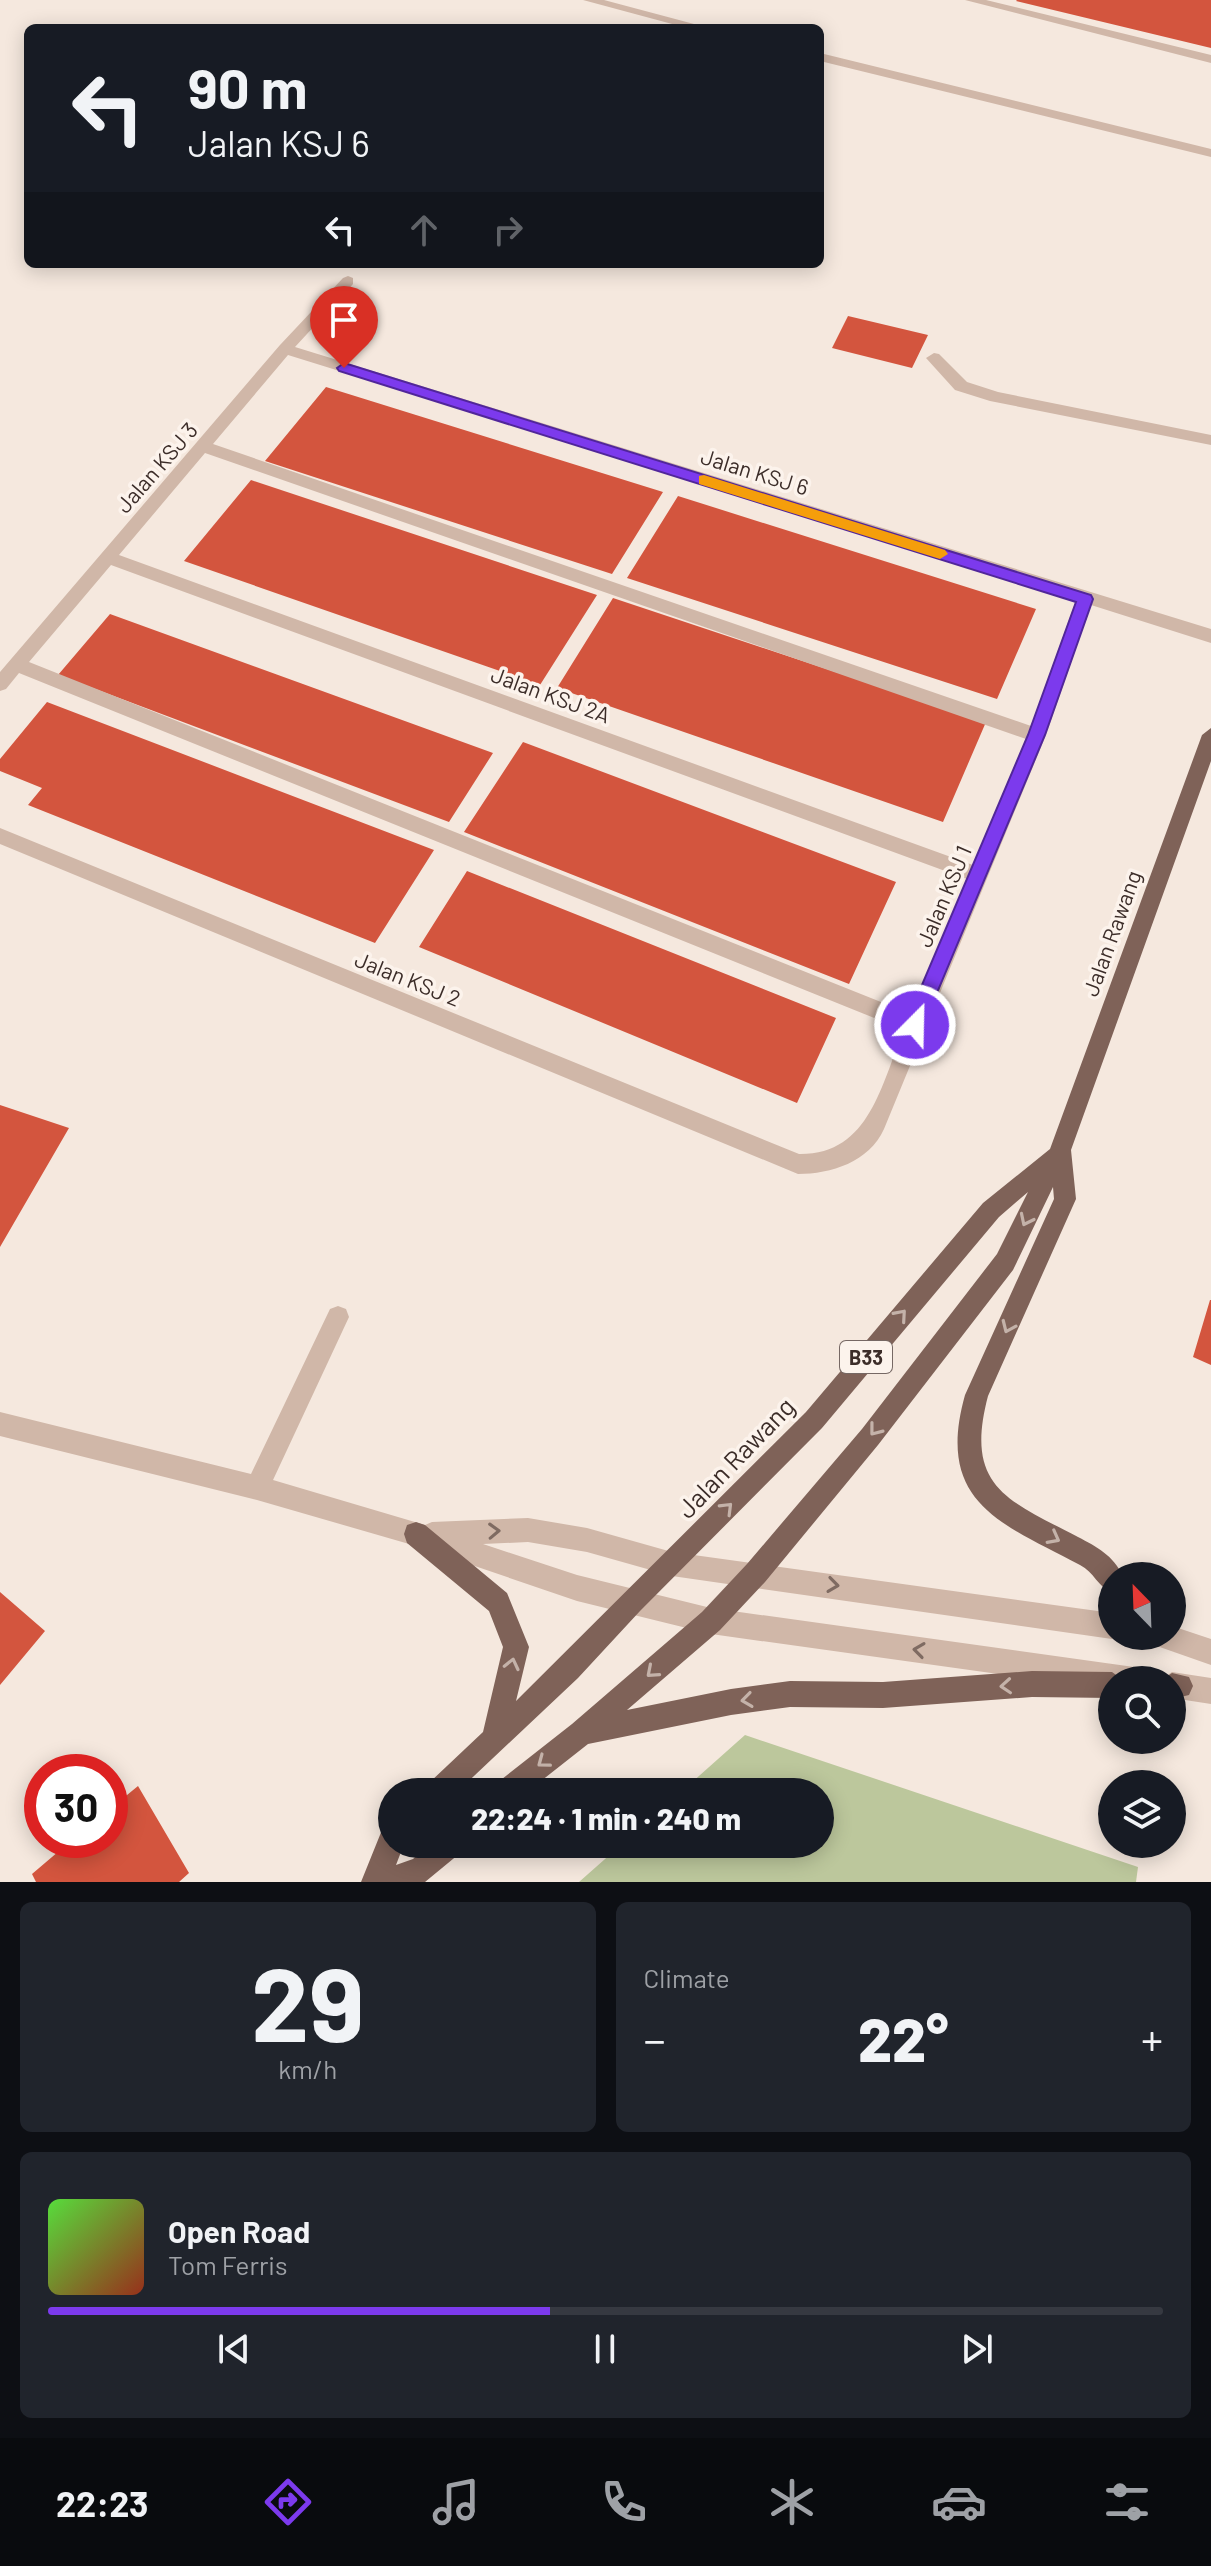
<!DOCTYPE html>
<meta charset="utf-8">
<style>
:root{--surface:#171b24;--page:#20242c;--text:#f1f3f6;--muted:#9ea1a6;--line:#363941;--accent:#7c3aed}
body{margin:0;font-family:Barlow,sans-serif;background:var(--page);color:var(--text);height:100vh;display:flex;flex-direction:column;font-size:30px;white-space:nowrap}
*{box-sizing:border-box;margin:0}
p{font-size:26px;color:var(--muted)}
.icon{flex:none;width:44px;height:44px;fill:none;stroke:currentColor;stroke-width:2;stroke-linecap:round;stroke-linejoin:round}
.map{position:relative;height:1882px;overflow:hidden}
.drawer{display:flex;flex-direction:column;gap:20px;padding:20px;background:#0d0f14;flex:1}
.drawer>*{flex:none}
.banner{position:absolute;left:24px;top:24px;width:800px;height:244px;border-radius:12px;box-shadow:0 4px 20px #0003;background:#171b24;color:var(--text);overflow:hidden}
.needle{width:52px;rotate:337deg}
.controls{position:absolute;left:1098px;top:1562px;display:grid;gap:16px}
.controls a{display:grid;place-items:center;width:88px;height:88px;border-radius:50%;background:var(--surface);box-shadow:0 4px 20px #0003;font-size:40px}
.speed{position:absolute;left:24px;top:1754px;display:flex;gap:16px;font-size:40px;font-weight:700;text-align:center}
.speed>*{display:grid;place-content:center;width:104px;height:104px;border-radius:50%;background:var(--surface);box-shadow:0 4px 20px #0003;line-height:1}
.speed .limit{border:12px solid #d22;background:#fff;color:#111}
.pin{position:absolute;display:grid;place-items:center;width:68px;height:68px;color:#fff;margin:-82px -34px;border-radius:50% 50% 50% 0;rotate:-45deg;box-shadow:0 0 8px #0007}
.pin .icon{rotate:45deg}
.me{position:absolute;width:88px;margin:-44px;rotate:23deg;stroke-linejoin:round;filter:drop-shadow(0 0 6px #0008)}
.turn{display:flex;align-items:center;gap:28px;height:168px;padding:0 32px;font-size:36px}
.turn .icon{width:104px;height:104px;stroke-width:2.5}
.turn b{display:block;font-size:56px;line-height:68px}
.lanes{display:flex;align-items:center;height:76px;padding:0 32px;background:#0003;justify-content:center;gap:40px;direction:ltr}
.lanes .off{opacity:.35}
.big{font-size:60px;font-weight:800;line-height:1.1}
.drawer .tile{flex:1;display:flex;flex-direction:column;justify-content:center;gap:12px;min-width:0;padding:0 28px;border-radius:12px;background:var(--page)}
.drawer .dial{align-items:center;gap:0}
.dial b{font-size:104px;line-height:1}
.song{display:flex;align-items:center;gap:24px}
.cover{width:96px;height:96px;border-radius:12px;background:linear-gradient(135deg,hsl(110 70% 55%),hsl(10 70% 35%))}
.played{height:8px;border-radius:4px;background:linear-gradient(90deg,var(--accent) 45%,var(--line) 45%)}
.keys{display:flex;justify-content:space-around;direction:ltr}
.heat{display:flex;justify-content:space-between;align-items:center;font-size:44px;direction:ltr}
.drawer .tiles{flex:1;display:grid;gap:20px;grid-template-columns:1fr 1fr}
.tile:last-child{grid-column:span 2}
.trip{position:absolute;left:378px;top:1778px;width:456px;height:80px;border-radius:40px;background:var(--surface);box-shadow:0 4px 20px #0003;font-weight:800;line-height:80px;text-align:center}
.tab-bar{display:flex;height:128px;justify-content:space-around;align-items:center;background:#090b0e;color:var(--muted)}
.tab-bar .icon{width:56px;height:56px}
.tab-bar .selected{color:var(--accent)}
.tab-bar b{font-size:36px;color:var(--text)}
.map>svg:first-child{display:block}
.green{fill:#bcc79c}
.building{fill:#d3553e}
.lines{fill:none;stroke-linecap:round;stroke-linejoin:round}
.minor{fill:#d0b7a8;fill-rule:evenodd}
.major{fill:#7f6258;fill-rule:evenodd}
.oneway{stroke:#c4b2a9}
.oneway2{stroke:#7f6b62}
.route{fill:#7c3aed;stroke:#51269a;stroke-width:2}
.slow{fill:#f59e0b}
.labels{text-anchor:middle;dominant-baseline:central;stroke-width:7;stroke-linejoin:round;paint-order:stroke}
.shield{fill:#fcf3ec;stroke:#766864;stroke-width:2}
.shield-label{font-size:20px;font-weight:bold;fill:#3c2d29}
.street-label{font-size:22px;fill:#3c2d29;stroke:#fcf3ec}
.near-street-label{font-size:26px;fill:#3c2d29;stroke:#fcf3ec}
</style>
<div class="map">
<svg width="1211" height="1882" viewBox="0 0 1211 1882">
<rect width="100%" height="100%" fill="#f5e8de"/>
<path class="green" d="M745,1735L1138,1867L1136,1882H579L622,1844H820V1792H681Z"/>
<path class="building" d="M1017,0H1211V48L1016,1Z
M848,316L928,335L912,368L832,348Z
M326,387L663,492L612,574L265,461Z
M251,480L597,595L540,685L184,561Z
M678,496L1036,609L997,699L627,578Z
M613,598L986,722L943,822L557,688Z
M110,614L493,753L449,822L58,675Z
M47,702L434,850L375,943L28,805L42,788L0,771V759Z
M523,742L896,882L849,984L464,832Z
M467,871L836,1018L797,1103L419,947Z
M0,1105L69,1128L0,1247Z
M1210,1300H1211V1365L1193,1357Z
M0,1592L45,1631L0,1685Z
M138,1786L189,1873L179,1882H36L32,1874L72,1840H110V1809Z"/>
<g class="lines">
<path class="minor" d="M583,0H604L709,28H687Z
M965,0H986L1211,55V63Z
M820,53L1211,149V157L820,61Z
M348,276L353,278V284L295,347L1211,629V643L1091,605L1046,735L884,1129C869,1162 831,1174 798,1174L0,844V828L799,1154C870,1155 881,1084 904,1030L19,673L6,689L0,691V672L280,345L343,278ZM288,355L1076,600L1031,726L213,444ZM205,453L1026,739L973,865L119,555ZM111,565L967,879L911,1014L29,662Z
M934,353L939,354L967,382L998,392L1211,435V445L990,401L955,390L926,358Z
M338,1306L346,1309L349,1317L273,1480L425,1525L432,1522L528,1518L587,1528L672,1552L1112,1613V1636H1119L1112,1639L672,1576L587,1552L528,1542L483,1544L577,1575L711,1608L1134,1667L1143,1671L1147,1680H1112V1690L711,1634L577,1601L416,1546L257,1500L0,1436V1412L251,1474L330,1309Z
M1172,1626L1211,1639V1665L1154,1645L1150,1636H1172Z
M1172,1672L1211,1678V1704L1172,1698V1680H1161Z"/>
<path class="major" d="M1211,728V761L1071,1150L1076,1199L988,1396C964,1487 1007,1500 1078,1537C1097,1547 1113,1555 1123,1576H1112V1593C1098,1587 1094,1572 1080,1565C1000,1523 935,1502 965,1395L1054,1199L1053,1187L1013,1270L878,1445L765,1582L720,1630L627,1710L731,1689L790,1681L883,1682L1032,1671L1112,1672L1123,1680H1112V1698L1032,1697L883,1708L790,1707L731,1715L588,1744L527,1792H493L497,1783L572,1724L702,1612L747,1564L862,1429L997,1254L1028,1192L999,1217L822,1428L640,1611L578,1678L457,1792H425L429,1783L483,1732L503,1647L489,1611L407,1543L404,1534L407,1525L416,1522L425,1525L507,1593L529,1647L516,1701L806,1412L983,1203L1050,1149L1202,735Z
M1172,1673L1189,1677L1193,1686L1189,1695L1172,1699V1680H1162Z
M392,1826V1844H404L396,1865L413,1859L429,1844H463L459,1854L425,1882H361L382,1830Z"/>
</g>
<defs><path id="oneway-chevron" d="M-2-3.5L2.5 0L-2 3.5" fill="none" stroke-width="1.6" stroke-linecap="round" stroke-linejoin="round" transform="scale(2)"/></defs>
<g class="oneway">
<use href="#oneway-chevron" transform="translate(1026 1220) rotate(116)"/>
<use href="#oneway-chevron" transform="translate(901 1315) rotate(-49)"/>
<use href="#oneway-chevron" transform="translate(1008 1327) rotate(114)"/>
<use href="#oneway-chevron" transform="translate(875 1430) rotate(128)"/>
<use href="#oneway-chevron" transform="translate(727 1508) rotate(-45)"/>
<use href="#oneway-chevron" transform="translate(1054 1538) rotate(28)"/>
<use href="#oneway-chevron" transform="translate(512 1664) rotate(-77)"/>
<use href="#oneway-chevron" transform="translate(652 1672) rotate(139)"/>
<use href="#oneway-chevron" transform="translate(1006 1686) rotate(176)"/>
<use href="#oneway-chevron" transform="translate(747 1700) rotate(172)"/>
<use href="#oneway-chevron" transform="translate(543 1762) rotate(143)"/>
</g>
<g class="oneway2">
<use href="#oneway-chevron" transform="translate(494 1531) rotate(-2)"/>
<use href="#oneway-chevron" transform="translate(833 1585) rotate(8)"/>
<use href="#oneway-chevron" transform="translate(919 1650) rotate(-172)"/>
</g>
<path class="route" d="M344,363L1091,595L1093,599L1045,735L921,1031L915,1033L908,1031L905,1025L1028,735L1076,602L339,371L337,368Z"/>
<path class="slow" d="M704,475L945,550L948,554L940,559L699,484V476Z"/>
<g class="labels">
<rect class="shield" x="840" y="1341" width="52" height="32" rx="6"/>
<g class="shield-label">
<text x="866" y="1357">B33</text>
</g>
<g class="street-label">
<text transform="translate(156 467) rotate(-49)">Jalan KSJ 3</text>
<text transform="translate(755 471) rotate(17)">Jalan KSJ 6</text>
<text transform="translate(551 694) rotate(20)">Jalan KSJ 2A</text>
<text transform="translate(943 896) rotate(-67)">Jalan KSJ 1</text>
<text transform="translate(1111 933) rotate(-70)">Jalan Rawang</text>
<text transform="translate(408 978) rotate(22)">Jalan KSJ 2</text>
</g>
<g class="near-street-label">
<text transform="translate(735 1457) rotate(-46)">Jalan Rawang</text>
</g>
</g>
</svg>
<div class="controls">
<a><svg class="needle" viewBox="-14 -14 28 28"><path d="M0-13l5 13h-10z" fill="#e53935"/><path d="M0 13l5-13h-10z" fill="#9ea1a6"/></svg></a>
<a><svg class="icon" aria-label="search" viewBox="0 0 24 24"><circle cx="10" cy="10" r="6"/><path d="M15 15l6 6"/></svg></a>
<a><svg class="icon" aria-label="layers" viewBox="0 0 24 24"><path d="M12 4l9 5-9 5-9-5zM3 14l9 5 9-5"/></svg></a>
</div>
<div class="speed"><div class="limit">30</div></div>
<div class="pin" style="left:344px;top:368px;background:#d93025"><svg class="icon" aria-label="arrive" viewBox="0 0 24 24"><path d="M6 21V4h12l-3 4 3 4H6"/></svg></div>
<svg class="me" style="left:915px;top:1025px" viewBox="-20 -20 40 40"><circle r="17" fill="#7c3aed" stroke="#fff" stroke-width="3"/><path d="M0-11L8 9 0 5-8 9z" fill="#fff"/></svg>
<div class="trip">22:24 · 1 min · 240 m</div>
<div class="banner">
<div class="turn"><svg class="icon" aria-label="left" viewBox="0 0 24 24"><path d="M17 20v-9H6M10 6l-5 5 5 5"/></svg><div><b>90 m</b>Jalan KSJ 6</div></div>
<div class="lanes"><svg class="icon" aria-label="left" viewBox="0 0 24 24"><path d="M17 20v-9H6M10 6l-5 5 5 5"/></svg><svg class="icon off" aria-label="ahead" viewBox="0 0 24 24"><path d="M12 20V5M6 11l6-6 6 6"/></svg><svg class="icon off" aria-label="right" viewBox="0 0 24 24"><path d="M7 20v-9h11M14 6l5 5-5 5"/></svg></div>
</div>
</div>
<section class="drawer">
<div class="tiles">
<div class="tile dial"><b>29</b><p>km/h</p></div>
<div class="tile"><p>Climate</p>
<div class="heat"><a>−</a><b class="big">22°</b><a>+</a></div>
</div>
<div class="tile">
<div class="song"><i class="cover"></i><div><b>Open Road</b><p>Tom Ferris</p></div></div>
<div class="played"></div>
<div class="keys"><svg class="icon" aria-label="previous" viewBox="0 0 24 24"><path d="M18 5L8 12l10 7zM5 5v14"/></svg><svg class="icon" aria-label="pause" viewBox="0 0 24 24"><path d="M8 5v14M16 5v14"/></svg><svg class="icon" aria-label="next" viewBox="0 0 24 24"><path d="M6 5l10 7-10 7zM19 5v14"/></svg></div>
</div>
</div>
</section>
<nav class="tab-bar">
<b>22:23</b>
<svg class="icon selected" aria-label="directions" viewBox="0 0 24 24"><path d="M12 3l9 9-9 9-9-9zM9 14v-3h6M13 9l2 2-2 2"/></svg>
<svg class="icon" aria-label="music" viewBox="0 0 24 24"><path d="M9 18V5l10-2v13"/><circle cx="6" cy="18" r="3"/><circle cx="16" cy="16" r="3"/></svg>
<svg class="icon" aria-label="phone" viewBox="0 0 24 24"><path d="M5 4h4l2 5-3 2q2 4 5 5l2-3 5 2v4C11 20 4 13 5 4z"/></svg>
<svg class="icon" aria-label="climate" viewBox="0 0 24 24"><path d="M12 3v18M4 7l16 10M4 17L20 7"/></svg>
<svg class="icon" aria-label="car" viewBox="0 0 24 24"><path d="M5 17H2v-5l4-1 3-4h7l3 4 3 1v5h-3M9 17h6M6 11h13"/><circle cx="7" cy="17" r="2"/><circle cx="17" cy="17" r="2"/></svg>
<svg class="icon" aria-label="filters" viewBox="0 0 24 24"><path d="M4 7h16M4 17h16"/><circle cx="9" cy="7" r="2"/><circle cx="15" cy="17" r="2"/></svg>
</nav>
